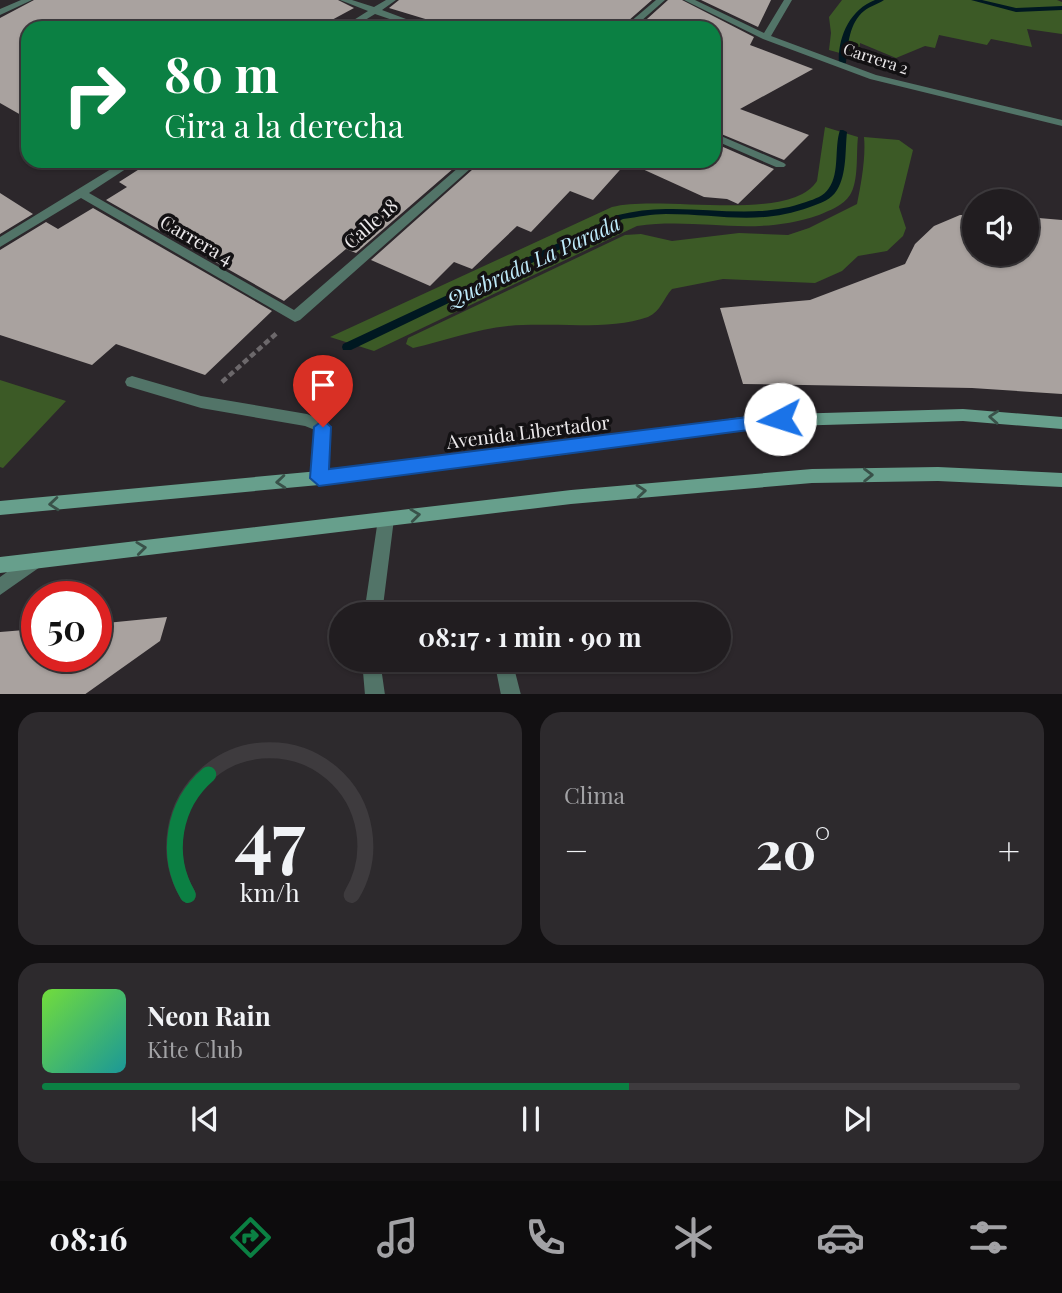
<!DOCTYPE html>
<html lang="es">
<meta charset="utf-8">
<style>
:root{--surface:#211d20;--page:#2d2a2d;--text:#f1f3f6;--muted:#a2a2a5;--line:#3e3b3e;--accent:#0b8043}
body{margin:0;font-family:"Playfair Display",serif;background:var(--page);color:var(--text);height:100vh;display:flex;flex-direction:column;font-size:26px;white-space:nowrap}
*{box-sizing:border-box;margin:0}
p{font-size:23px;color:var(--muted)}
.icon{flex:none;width:38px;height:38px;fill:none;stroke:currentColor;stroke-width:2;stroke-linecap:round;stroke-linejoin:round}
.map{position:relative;height:694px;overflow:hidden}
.drawer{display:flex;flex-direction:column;gap:18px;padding:18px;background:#121012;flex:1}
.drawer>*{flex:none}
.hud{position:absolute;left:21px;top:21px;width:700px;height:147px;border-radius:21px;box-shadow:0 2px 5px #0004,0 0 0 2px var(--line);background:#0b8043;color:#fff;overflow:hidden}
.fabs{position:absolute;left:962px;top:189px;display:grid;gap:14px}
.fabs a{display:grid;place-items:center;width:77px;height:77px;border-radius:50%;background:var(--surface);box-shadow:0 2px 5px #0004,0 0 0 2px var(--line);font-size:35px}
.speed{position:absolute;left:21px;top:581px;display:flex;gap:14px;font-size:35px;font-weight:700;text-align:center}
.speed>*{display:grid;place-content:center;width:91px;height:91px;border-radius:50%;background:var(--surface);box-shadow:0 2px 5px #0004,0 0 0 2px var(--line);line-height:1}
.speed .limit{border:10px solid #d22;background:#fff;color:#111}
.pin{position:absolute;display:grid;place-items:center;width:60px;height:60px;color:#fff;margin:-72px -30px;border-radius:50% 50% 50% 0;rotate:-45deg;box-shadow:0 0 7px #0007}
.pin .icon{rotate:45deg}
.me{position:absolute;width:77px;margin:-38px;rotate:265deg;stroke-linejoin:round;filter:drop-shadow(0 0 5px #0008)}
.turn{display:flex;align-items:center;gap:24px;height:147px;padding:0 28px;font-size:32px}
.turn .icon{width:91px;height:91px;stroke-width:2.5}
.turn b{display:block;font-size:49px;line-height:60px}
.big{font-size:52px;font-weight:700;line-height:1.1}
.drawer .tile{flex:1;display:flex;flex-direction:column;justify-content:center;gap:10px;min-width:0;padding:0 24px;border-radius:21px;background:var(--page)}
.drawer .dial{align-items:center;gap:0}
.dial svg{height:182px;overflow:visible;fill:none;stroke:var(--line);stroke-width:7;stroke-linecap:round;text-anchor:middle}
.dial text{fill:var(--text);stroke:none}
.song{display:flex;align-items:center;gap:21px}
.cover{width:84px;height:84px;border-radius:10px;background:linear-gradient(135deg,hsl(100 70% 55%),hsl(180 70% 35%))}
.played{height:7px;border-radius:4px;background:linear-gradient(90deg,var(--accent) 60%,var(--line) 60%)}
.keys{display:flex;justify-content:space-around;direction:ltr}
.heat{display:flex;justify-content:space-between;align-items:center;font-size:38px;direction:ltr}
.drawer .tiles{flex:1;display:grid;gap:18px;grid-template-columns:1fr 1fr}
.tile:last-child{grid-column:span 2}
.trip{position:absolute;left:329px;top:602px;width:402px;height:70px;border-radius:35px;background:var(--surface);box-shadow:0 2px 5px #0004,0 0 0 2px var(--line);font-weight:700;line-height:70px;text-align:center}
.tab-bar{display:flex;height:112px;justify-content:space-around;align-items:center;background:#0d0c0d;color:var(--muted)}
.tab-bar .icon{width:49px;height:49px}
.tab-bar .on{color:var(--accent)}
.tab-bar b{font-size:32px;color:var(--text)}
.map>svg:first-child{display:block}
.green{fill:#3c5a26}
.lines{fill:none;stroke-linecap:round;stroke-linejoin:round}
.stream{fill:#001821;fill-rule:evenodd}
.building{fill:#a9a29f}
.path{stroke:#6c686b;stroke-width:4.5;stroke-dasharray:6 3.5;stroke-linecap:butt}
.service{fill:#527468;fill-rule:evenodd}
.minor{fill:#527468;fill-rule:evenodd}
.secondary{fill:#679f8c;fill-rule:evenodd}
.oneway{stroke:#395149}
.route{fill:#1a73e8;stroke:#114b97;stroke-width:2}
.labels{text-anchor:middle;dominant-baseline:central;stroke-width:7;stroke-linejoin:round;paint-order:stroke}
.far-street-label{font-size:16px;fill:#ebe8ea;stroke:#131113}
.street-label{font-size:19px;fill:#ebe8ea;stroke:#131113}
.water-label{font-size:21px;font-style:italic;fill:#bfebfb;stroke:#131113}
</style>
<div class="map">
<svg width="1062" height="695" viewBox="0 0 1062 695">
<rect width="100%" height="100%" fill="#2c272b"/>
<path class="green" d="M842,0H1057L1062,2V34L1027,29L1032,47L991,39L987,45L939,35L935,48L925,46L896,58L860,43L858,58L829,50L831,33L829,17Z
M825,127L858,137C856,153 859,181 850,195C843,206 830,210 819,215C752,238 702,217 637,226L374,351L330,337L612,207C660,194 790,224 817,181Z
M864,137L899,140L913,150L899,207L906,228L903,236L887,251L858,256L842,271L815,283L723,279L672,289C663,299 661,311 648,317C609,331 551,322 508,326C476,329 444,341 413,348L406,344L408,338L625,235L641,234L672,241L739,233L788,235L809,228L857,204C861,184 866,157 864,137Z
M0,380L66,401L3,468L0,467Z"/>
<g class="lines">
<path class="stream" d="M875,0H884C878,4 870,6 864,11C849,23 848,45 846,63L839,65C837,39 849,10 875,0Z
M971,0H982L1016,8L1062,6V10L1016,12Z
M840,130H843L847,132C845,150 847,174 837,190C831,200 821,203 810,207C757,226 720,214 666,214C652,214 638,217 623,219L351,350H343L342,347L343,344L618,215C634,211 650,209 666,209C715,208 758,219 806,202C815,199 824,196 829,188C840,172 834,148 840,130Z"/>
</g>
<path class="building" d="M34,0H338L354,8L317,28H28V119L0,103V18Z
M399,0H652L620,28H455L389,8Z
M668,0H682L754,37L750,45L813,69L740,109L809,135L784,160L714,131V28H637Z
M701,0H771L758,27Z
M714,143L774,169L738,204L727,199L704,197L627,162L593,200L570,191L531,232L517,226L472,269L454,262L430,286L371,260L482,161H714Z
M152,161H462L356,253L346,249L284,301L106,200L127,187L119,182Z
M0,193L33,214L0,234Z
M93,208L272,311L205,375L116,344L92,365L0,335V250L46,222L58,229Z
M960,215H975V254H1027V217L1062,220V394L972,388L743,384L720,308L810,300L905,264L915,244L934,226Z
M167,617L160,641L84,695H0V632L37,629V656H96V624Z"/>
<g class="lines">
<path class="path" d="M222,382L278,332"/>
<path class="service" d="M132,376L201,396L307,414L328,423L331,427L327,478L325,483L319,485L313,483L311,478L315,430L305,426L201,408L127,386L125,382L127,378Z
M494,660H512L521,695H501Z"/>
<path class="minor" d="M21,0H32L0,15V9Z
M340,0H352L374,7L386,0H396L382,10L430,28H416L375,14L352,28H341L368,11Z
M656,0H665L633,28H623Z
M684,0H695L764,33L784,0H792L771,36L876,75L1062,120V126L870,79L763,39Z
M714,133L784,163L786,165L784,167H776L714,140Z
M124,161H138L89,193L294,310L466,161H479L300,320L295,322L81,198L0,247V237Z
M386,512L392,514L394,519L382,614H364L378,519L380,514Z
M34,553L40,555L43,561L40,567L0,595V577Z
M362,660H380L385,695H365Z"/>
<path class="secondary" d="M963,409L1062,417V429L963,421L756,427L561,455L319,485L0,515V501L319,471L561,443L756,415Z
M938,467L1062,473V487L938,481L812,483L571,504L0,573V557L571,490L812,469Z"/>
</g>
<defs><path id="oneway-chevron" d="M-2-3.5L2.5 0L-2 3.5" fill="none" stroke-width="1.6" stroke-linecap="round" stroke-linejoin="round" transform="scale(1.75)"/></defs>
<g class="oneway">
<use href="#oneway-chevron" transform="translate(994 417) rotate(-176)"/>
<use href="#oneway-chevron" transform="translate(868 475) rotate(-1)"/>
<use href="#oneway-chevron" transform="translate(281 482) rotate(175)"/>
<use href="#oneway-chevron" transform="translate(641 491) rotate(-5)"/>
<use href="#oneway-chevron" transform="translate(54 504) rotate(175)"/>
<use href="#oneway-chevron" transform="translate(415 515) rotate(-7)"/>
<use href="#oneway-chevron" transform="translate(141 548) rotate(-7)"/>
</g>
<path class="route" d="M780,413L789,419L780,426L319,486L310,478L314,427L323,420L331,427L329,469Z"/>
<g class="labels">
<g class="far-street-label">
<text transform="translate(876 58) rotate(18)">Carrera 2</text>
</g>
<g class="street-label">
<text transform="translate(370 223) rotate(-41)">Calle 18</text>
<text transform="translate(197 239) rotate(30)">Carrera 4</text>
<text transform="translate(528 431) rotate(-7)">Avenida Libertador</text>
</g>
<g class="water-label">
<text transform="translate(533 260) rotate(-25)">Quebrada La Parada</text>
</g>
</g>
</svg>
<div class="fabs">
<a><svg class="icon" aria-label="sound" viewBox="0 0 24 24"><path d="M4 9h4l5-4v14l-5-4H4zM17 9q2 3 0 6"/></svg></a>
</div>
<div class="speed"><div class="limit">50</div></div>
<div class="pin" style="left:323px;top:427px;background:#d93025"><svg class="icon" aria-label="arrive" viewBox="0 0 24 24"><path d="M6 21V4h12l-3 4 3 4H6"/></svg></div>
<svg class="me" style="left:780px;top:419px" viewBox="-20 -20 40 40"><circle r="19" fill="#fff"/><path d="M0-13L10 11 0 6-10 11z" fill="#1a73e8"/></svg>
<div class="trip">08:17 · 1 min · 90 m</div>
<div class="hud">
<div class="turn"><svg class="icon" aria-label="right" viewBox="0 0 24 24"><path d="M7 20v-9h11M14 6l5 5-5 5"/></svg><div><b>80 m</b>Gira a la derecha</div></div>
</div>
</div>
<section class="drawer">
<div class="tiles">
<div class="tile dial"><svg viewBox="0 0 100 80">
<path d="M14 69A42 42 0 1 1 86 69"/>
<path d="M14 69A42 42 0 0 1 23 16" stroke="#0b8043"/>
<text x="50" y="56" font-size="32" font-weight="700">47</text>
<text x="50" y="72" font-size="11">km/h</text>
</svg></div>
<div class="tile"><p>Clima</p>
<div class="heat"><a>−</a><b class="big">20°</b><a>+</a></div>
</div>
<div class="tile">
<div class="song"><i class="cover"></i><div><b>Neon Rain</b><p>Kite Club</p></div></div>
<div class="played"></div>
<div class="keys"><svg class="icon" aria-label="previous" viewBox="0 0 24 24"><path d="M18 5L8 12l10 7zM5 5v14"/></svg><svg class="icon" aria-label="pause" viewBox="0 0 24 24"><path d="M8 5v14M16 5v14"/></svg><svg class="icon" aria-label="next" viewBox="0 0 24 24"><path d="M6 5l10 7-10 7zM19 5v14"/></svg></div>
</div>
</div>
</section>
<nav class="tab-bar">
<b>08:16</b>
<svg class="icon on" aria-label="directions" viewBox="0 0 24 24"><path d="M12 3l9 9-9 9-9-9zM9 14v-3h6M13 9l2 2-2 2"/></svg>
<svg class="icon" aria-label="music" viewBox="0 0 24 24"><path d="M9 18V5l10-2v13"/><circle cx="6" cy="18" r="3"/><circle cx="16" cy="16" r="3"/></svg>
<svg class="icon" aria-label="phone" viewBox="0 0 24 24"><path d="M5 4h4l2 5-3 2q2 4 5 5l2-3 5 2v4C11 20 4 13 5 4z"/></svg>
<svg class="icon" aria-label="climate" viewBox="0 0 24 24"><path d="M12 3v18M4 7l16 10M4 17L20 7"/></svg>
<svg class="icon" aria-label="car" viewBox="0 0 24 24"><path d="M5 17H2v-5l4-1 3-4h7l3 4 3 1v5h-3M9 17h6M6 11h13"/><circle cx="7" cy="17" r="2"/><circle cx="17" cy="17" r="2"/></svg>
<svg class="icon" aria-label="filters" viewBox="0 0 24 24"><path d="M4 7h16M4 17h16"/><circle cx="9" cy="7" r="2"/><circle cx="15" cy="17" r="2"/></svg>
</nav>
